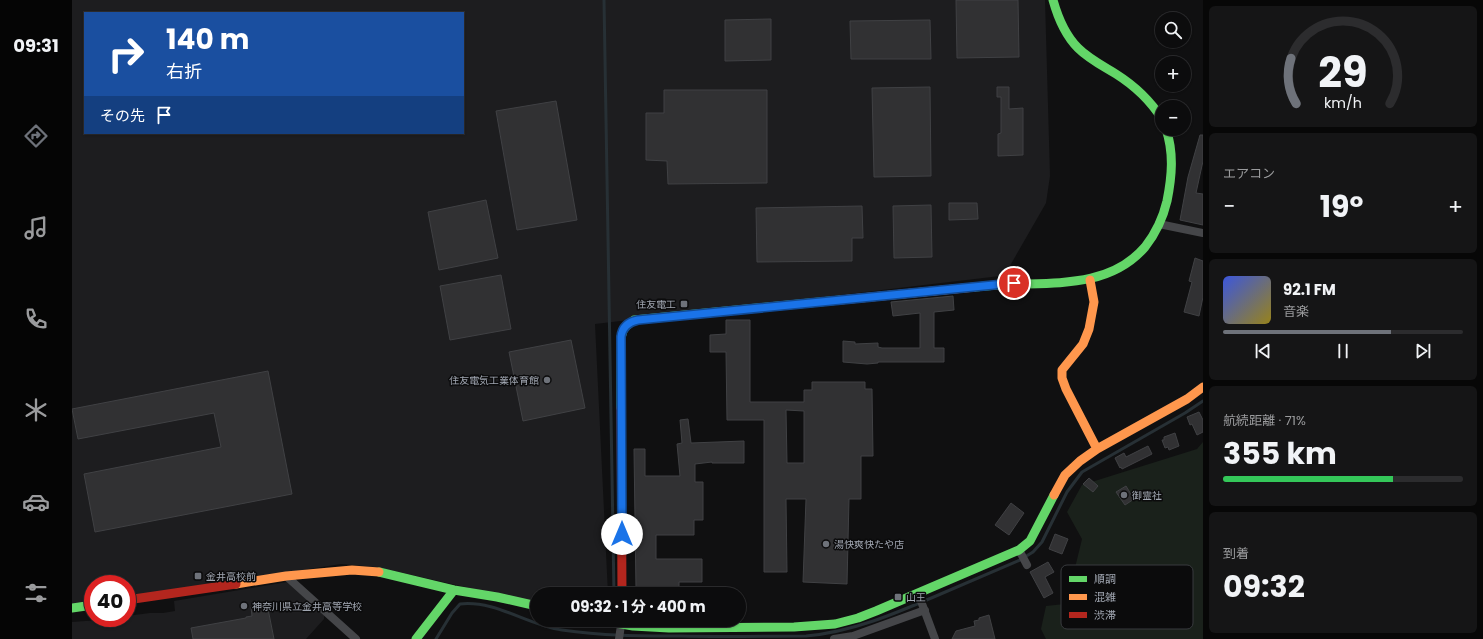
<!DOCTYPE html>
<html lang="ja">
<meta charset="utf-8">
<style>
:root{--surface:#0c0c0d;--page:#151516;--text:#f1f3f6;--muted:#9a9b9d;--line:#2c2c2e;--accent:#6e727a}
body{margin:0;font-family:Poppins,"Noto Sans JP",sans-serif;background:var(--page);color:var(--text);height:100vh;display:flex;flex-direction:column;font-size:15px;white-space:nowrap}
*{box-sizing:border-box;margin:0}
p{font-size:13px;color:var(--muted)}
.icon{flex:none;width:22px;height:22px;fill:none;stroke:currentColor;stroke-width:2;stroke-linecap:round;stroke-linejoin:round}
.map{position:relative;flex:1;overflow:hidden}
.details{display:flex;flex-direction:column;gap:6px;padding:6px;background:#070707;width:280px}
.details>*{flex:none}
.guide{position:absolute;left:12px;top:12px;width:380px;height:122px;border-radius:0px;box-shadow:0 1px 3px #0004,0 0 0 1px var(--line);background:#1a4fa0;color:#fff;overflow:hidden}
.buttons{position:absolute;left:1083px;top:12px;display:grid;gap:8px}
.buttons a{display:grid;place-items:center;width:36px;height:36px;border-radius:50%;background:var(--surface);box-shadow:0 1px 3px #0004,0 0 0 1px var(--line);font-size:20px}
.speed{position:absolute;left:12px;top:575px;display:flex;gap:8px;font-size:20px;font-weight:700;text-align:center}
.speed>*{display:grid;place-content:center;width:52px;height:52px;border-radius:50%;background:var(--surface);box-shadow:0 1px 3px #0004,0 0 0 1px var(--line);line-height:1}
.speed .limit{border:6px solid #d22;background:#fff;color:#111}
.pin{position:absolute;display:grid;place-items:center;width:34px;height:34px;color:#fff;margin:-17px;border:2px solid #fff;border-radius:50%;box-shadow:0 1px 4px #0007}
.me{position:absolute;width:44px;margin:-22px;rotate:0deg;stroke-linejoin:round;filter:drop-shadow(0 0 3px #0008)}
.turn{display:flex;align-items:center;gap:14px;height:84px;padding:0 16px;font-size:18px}
.turn .icon{width:52px;height:52px;stroke-width:2.5}
.turn b{display:block;font-size:28px;line-height:34px}
.then{display:flex;align-items:center;height:38px;padding:0 16px;background:#0003;gap:8px;font-size:15px}
.big{font-size:30px;font-weight:700;line-height:1.1}
.details .widget{flex:1;display:flex;flex-direction:column;justify-content:center;gap:6px;min-width:0;padding:0 14px;border-radius:6px;background:var(--page)}
.details .dial{align-items:center;gap:0}
.dial svg{height:104px;overflow:visible;fill:none;stroke:var(--line);stroke-width:7;stroke-linecap:round;text-anchor:middle}
.dial text{fill:var(--text);stroke:none}
.song{display:flex;align-items:center;gap:12px}
.cover{width:48px;height:48px;border-radius:6px;background:linear-gradient(135deg,hsl(230 70% 55%),hsl(50 70% 35%))}
.played{height:4px;border-radius:2px;background:linear-gradient(90deg,var(--accent) 70%,var(--line) 70%)}
.keys{display:flex;justify-content:space-around;direction:ltr}
.heat{display:flex;justify-content:space-between;align-items:center;font-size:22px;direction:ltr}
.charge{height:6px;border-radius:3px;background:linear-gradient(90deg,#34c759 71%,var(--line) 0)}
.trip{position:absolute;left:458px;top:587px;width:216px;height:40px;border-radius:20px;background:var(--surface);box-shadow:0 1px 3px #0004,0 0 0 1px var(--line);font-weight:700;line-height:40px;text-align:center}
main{display:flex;flex:1;min-height:0}
.tabs{display:flex;flex-direction:column;width:72px;justify-content:space-around;align-items:center;background:#050505;color:var(--muted)}
.tabs .icon{width:28px;height:28px}
.tabs .on{color:var(--accent)}
.tabs b{font-size:18px;color:var(--text)}
.map>svg:first-child{display:block}
.built{fill:#1d1d1f;fill-rule:evenodd}
.green{fill:#1a211b}
.lines{fill:none;stroke-linecap:round;stroke-linejoin:round}
.stream{stroke:#273035;stroke-width:3}
.building{fill:#313133;stroke:#404144;fill-rule:evenodd}
.street{stroke:#454649;stroke-width:8}
.fast{stroke:#63d668;stroke-width:9}
.slow{stroke:#ff974d;stroke-width:9}
.jam{stroke:#b3261e;stroke-width:9}
.route-casing{stroke:#114b97;stroke-width:10}
.route{stroke:#1a73e8;stroke-width:7}
.poi-dot{fill:#6e727a;stroke:#0b0b0c;stroke-width:1.5}
.labels{text-anchor:middle;dominant-baseline:central;stroke-width:3;stroke-linejoin:round;paint-order:stroke}
.poi-label{font-size:10px;fill:#a1a7b2;stroke:#0b0b0c;text-anchor:start}
.key{fill:#0b0b0c;stroke:#383a3e;stroke-width:1}
.key-label{font-size:11px;fill:#a1a7b2}
</style>
<main>
<nav class="tabs">
<b>09:31</b>
<svg class="icon on" aria-label="directions" viewBox="0 0 24 24"><path d="M12 3l9 9-9 9-9-9zM9 14v-3h6M13 9l2 2-2 2"/></svg>
<svg class="icon" aria-label="music" viewBox="0 0 24 24"><path d="M9 18V5l10-2v13"/><circle cx="6" cy="18" r="3"/><circle cx="16" cy="16" r="3"/></svg>
<svg class="icon" aria-label="phone" viewBox="0 0 24 24"><path d="M5 4h4l2 5-3 2q2 4 5 5l2-3 5 2v4C11 20 4 13 5 4z"/></svg>
<svg class="icon" aria-label="climate" viewBox="0 0 24 24"><path d="M12 3v18M4 7l16 10M4 17L20 7"/></svg>
<svg class="icon" aria-label="car" viewBox="0 0 24 24"><path d="M5 17H2v-5l4-1 3-4h7l3 4 3 1v5h-3M9 17h6M6 11h13"/><circle cx="7" cy="17" r="2"/><circle cx="17" cy="17" r="2"/></svg>
<svg class="icon" aria-label="filters" viewBox="0 0 24 24"><path d="M4 7h16M4 17h16"/><circle cx="9" cy="7" r="2"/><circle cx="15" cy="17" r="2"/></svg>
</nav>
<div class="map">
<svg width="1131" height="639" viewBox="0 0 1131 639">
<rect width="100%" height="100%" fill="#101011"/>
<path class="built" d="M0,0H973L978,176L974,203L935,271L928,276L523,324L536,594H465V603L304,567L269,564L55,597V584H21V602L0,605ZM13,13H391V133H13Z
M215,582L252,615V619L234,639H0V622L55,618V616L78,613H91L103,611L102,601Z"/>
<path class="green" d="M1131,442V639H974L969,629L974,606L1002,603L1025,588L1029,570L1003,568L1010,539L995,512L1010,485L1125,449Z"/>
<g class="lines">
<path class="stream" d="M532,0L542,594
M364,639L380,613L388,604C424,600 455,625 490,630C530,636 569,636 609,636C650,637 692,636 734,636C780,632 822,614 864,596C892,584 920,572 948,560L961,552L970,542L995,492L1010,472L1113,413L1131,401"/>
</g>
<path class="building" d="M884,0H946L947,57L885,58Z
M699,19V60L653,61V20Z
M858,20L859,59H779L778,21Z
M858,87L859,176L802,177L800,88Z
M925,87H937V109L951,108V155L926,156V134L929,133V97H925Z
M592,90H695V183L596,184L595,161L574,160V113H592Z
M484,101L505,220L445,230L424,111Z
M1128,135H1131V161L1124,193L1131,194V225L1108,220L1116,177Z
M414,200L426,258L367,270L356,212Z
M877,203H905L906,219L877,220Z
M859,205L860,257L822,258L821,206Z
M790,206L791,238H780V261L685,262L684,208Z
M1123,258L1131,261V297L1127,316L1112,312L1120,282L1117,281Z
M429,275L439,329L378,340L368,286Z
M881,296L882,310L862,312V348H872V362H806V363L795,364L771,362V341L783,342V344L806,343V347L810,348H848V313L821,316L819,302Z
M654,320H678V402H732V390H740V382H793V389H800L801,456H789V499H777L775,584L731,582L734,499H714L715,572H692V420H655L654,352H638V335L654,334ZM714,410L732,411V463H715Z
M499,340L513,408L451,421L437,352Z
M196,371L220,494L23,532L12,474L149,447L142,413L6,439L0,409Z
M1127,412L1131,420V432L1125,435L1120,424L1118,425L1115,417Z
M616,419L619,443L672,441V463H640V462L623,464V482H631V520H622V535H584V559H630V582H607V589H564L562,449H573V476H608L605,444L610,443L608,420Z
M1103,433L1107,446L1097,450L1096,447L1093,448L1090,440H1092V437Z
M1076,446L1080,454L1050,469L1049,467L1048,468L1043,458L1052,453L1054,457Z
M1017,478L1026,486L1021,492L1011,484Z
M1054,486L1062,499L1053,505L1044,492Z
M939,503L952,513L937,535L923,525Z
M983,534L996,539L990,554L977,549Z
M976,562L982,572L973,577L981,593L972,598L958,572Z
M195,604L202,639H121L119,628L174,618V617L180,616L179,607Z
M917,615L923,639H880L884,631L903,626L902,621L907,620V618Z"/>
<g class="lines">
<path class="street" d="M1087,224L1131,233
M947,550L955,565
M214,576L284,639
M846,593L863,639
M547,639L549,625
M762,639L781,636L853,610"/>
<path class="fast" d="M981,0C986,18 993,35 1006,48C1017,59 1031,66 1044,74C1063,86 1078,100 1090,119
M903,287C920,285 936,284 952,284C996,283 1042,283 1073,247C1084,233 1091,218 1095,201C1100,176 1102,153 1094,129
M549,408V337L552,328L562,320L768,300
M307,572L382,590L425,597L465,606
M0,608L21,605
M526,620L561,626L597,628L722,627L763,624L786,618L804,611L947,550L958,541L982,495
M344,639L382,590"/>
<path class="slow" d="M1018,280L1022,302L1017,329L1011,344L990,370V378L994,389L1025,449
M768,300L903,287
M982,495L993,475L1008,461L1025,449L1115,399L1131,387
M164,584L214,576L280,570L307,572"/>
<path class="jam" d="M549,408L550,594
M55,600L164,584"/>
</g>
<g class="lines">
<defs>
<path id="route" d="M550,534L549,337C550,327 556,322 566,320L942,283"/>
</defs>
<use href="#route" class="route-casing"/>
<use href="#route" class="route"/>
</g>
<g class="poi-dot">
<rect x="608" y="300" width="8" height="8" rx="2"/>
<circle cx="475" cy="380" r="4"/>
<circle cx="1052" cy="495" r="4"/>
<circle cx="754" cy="544" r="4"/>
<rect x="122" y="572" width="8" height="8" rx="2"/>
<rect x="822" y="593" width="8" height="8" rx="2"/>
<circle cx="172" cy="606" r="4"/>
</g>
<g class="labels">
<g class="poi-label">
<text x="604" y="304" text-anchor="end">住友電工</text>
<text x="467" y="380" text-anchor="end">住友電気工業体育館</text>
<text x="1060" y="495">御霊社</text>
<text x="762" y="544">湯快爽快たや店</text>
<text x="134" y="576">金井高校前</text>
<text x="834" y="597">山王</text>
<text x="180" y="606">神奈川県立金井高等学校</text>
</g>
</g>
<rect x="989" y="565" width="132" height="64" rx="6" class="key"/>
<rect x="997" y="576" width="18" height="6" fill="#63d668"/>
<rect x="997" y="594" width="18" height="6" fill="#ff974d"/>
<rect x="997" y="612" width="18" height="6" fill="#b3261e"/>
<g class="key-label">
<text x="1022" y="583">順調</text>
<text x="1022" y="601">混雑</text>
<text x="1022" y="619">渋滞</text>
</g>
</svg>
<div class="buttons">
<a><svg class="icon" aria-label="search" viewBox="0 0 24 24"><circle cx="10" cy="10" r="6"/><path d="M15 15l6 6"/></svg></a>
<a>+</a>
<a>−</a>
</div>
<div class="speed"><div class="limit">40</div></div>
<div class="pin" style="left:942px;top:283px;background:#d93025"><svg class="icon" aria-label="arrive" viewBox="0 0 24 24"><path d="M6 21V4h12l-3 4 3 4H6"/></svg></div>
<svg class="me" style="left:550px;top:534px" viewBox="-20 -20 40 40"><circle r="19" fill="#fff"/><path d="M0-13L10 11 0 6-10 11z" fill="#1a73e8"/></svg>
<div class="trip">09:32 · 1 分 · 400 m</div>
<div class="guide">
<div class="turn"><svg class="icon" aria-label="right" viewBox="0 0 24 24"><path d="M7 20v-9h11M14 6l5 5-5 5"/></svg><div><b>140 m</b>右折</div></div>
<div class="then">その先<svg class="icon" aria-label="arrive" viewBox="0 0 24 24"><path d="M6 21V4h12l-3 4 3 4H6"/></svg></div>
</div>
</div>
<section class="details">
<div class="widget dial"><svg viewBox="0 0 100 80">
<path d="M14 69A42 42 0 1 1 86 69"/>
<path d="M14 69A42 42 0 0 1 10 34" stroke="#6e727a"/>
<text x="50" y="56" font-size="32" font-weight="700">29</text>
<text x="50" y="72" font-size="11">km/h</text>
</svg></div>
<div class="widget"><p>エアコン</p>
<div class="heat"><a>−</a><b class="big">19°</b><a>+</a></div>
</div>
<div class="widget">
<div class="song"><i class="cover"></i><div><b>92.1 FM</b><p>音楽</p></div></div>
<div class="played"></div>
<div class="keys"><svg class="icon" aria-label="previous" viewBox="0 0 24 24"><path d="M18 5L8 12l10 7zM5 5v14"/></svg><svg class="icon" aria-label="pause" viewBox="0 0 24 24"><path d="M8 5v14M16 5v14"/></svg><svg class="icon" aria-label="next" viewBox="0 0 24 24"><path d="M6 5l10 7-10 7zM19 5v14"/></svg></div>
</div>
<div class="widget"><p>航続距離 · 71%</p><b class="big">355 km</b><div class="charge"></div></div>
<div class="widget"><p>到着</p><b class="big">09:32</b></div>
</section>
</main>
